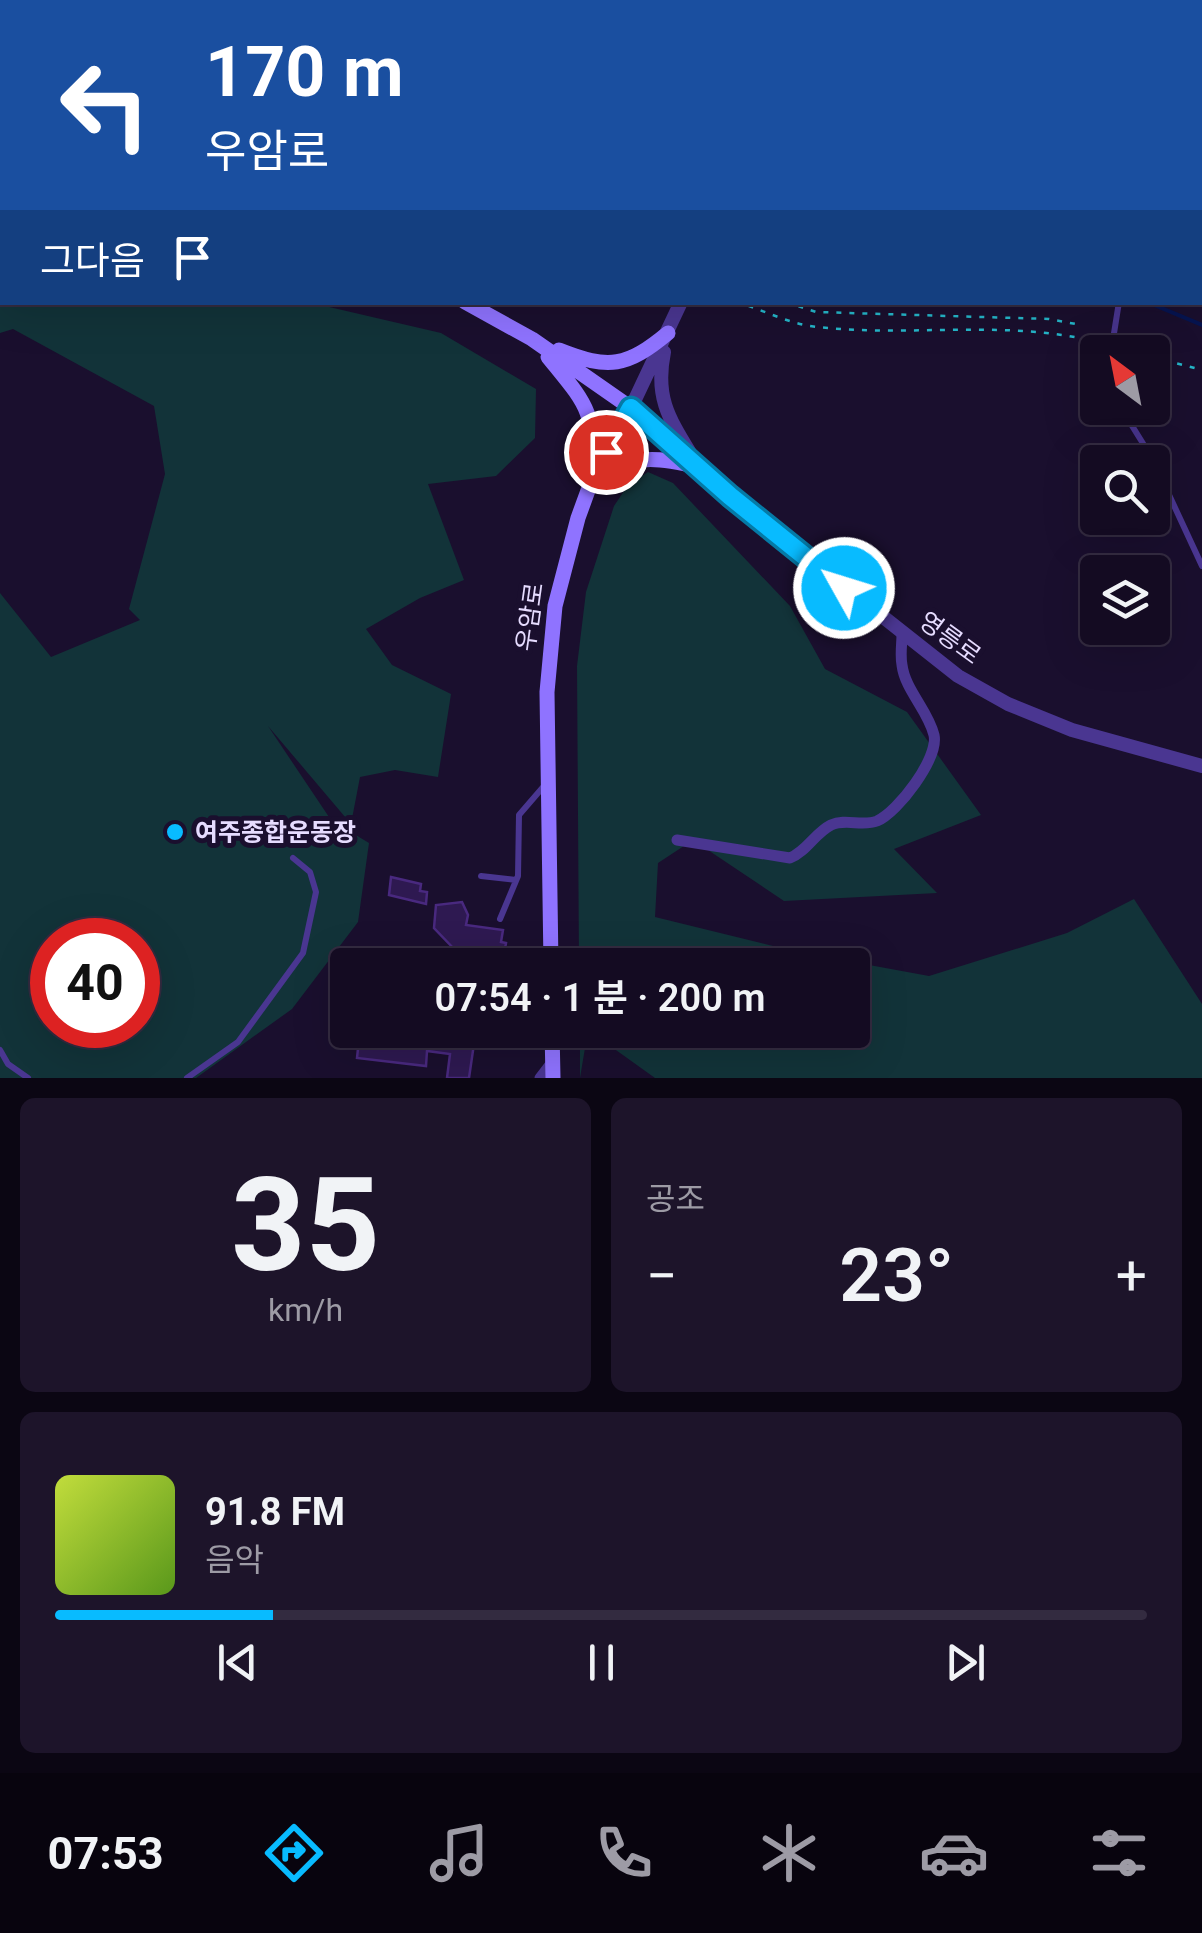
<!DOCTYPE html>
<html lang="ko">
<meta charset="utf-8">
<style>
:root{--surface:#140b22;--page:#1d142a;--text:#f1f3f6;--muted:#9d9ba5;--line:#332b40;--accent:#08bbff}
body{margin:0;font-family:Roboto,"Noto Sans KR",sans-serif;background:var(--page);color:var(--text);height:100vh;display:flex;flex-direction:column;font-size:38px;white-space:nowrap}
*{box-sizing:border-box;margin:0}
p{font-size:32px;color:var(--muted)}
.icon{flex:none;width:55px;height:55px;fill:none;stroke:currentColor;stroke-width:2;stroke-linecap:round;stroke-linejoin:round}
.map{position:relative;height:1078px;overflow:hidden}
.drawer{display:flex;flex-direction:column;gap:20px;padding:20px;background:#0b0613;flex:1}
.drawer>*{flex:none}
.top-card{position:absolute;left:0px;top:0px;width:1202px;height:305px;box-shadow:0 10px 40px #0002,0 0 0 2px var(--line);background:#1a4fa0;color:#fff;overflow:hidden}
.needle{width:65px;rotate:328deg}
.controls{position:absolute;left:1080px;top:335px;display:grid;gap:20px}
.controls a{display:grid;place-items:center;width:90px;height:90px;border-radius:10px;background:var(--surface);box-shadow:0 10px 40px #0002,0 0 0 2px var(--line);font-size:50px}
.speed{position:absolute;left:30px;top:918px;display:flex;gap:20px;font-size:50px;font-weight:700;text-align:center}
.speed>*{display:grid;place-content:center;width:130px;height:130px;border-radius:50%;background:var(--surface);box-shadow:0 10px 40px #0002,0 0 0 2px var(--line);line-height:1}
.speed .limit{border:15px solid #d22;background:#fff;color:#111}
.pin{position:absolute;display:grid;place-items:center;width:85px;height:85px;color:#fff;margin:-42px;border:5px solid #fff;border-radius:50%;box-shadow:0 2px 10px #0007}
.me{position:absolute;width:110px;margin:-55px;rotate:309deg;stroke-linejoin:round;filter:drop-shadow(0 0 8px #0008)}
.turn{display:flex;align-items:center;gap:35px;height:210px;padding:0 40px;font-size:45px}
.turn .icon{width:130px;height:130px;stroke-width:2.5}
.turn b{display:block;font-size:70px;line-height:85px}
.then{display:flex;align-items:center;height:95px;padding:0 40px;background:#0003;gap:20px;font-size:38px}
.big{font-size:75px;font-weight:600;line-height:1.1}
.drawer .widget{flex:1;display:flex;flex-direction:column;justify-content:center;gap:15px;min-width:0;padding:0 35px;border-radius:15px;background:var(--page)}
.drawer .dial{align-items:center;gap:0}
.dial b{font-size:130px;line-height:1}
.song{display:flex;align-items:center;gap:30px}
.cover{width:120px;height:120px;border-radius:15px;background:linear-gradient(135deg,hsl(70 70% 55%),hsl(90 70% 35%))}
.played{height:10px;border-radius:5px;background:linear-gradient(90deg,var(--accent) 20%,var(--line) 20%)}
.keys{display:flex;justify-content:space-around;direction:ltr}
.heat{display:flex;justify-content:space-between;align-items:center;font-size:55px;direction:ltr}
.drawer .tiles{flex:1;display:grid;gap:20px;grid-template-columns:1fr 1fr}
.widget:last-child{grid-column:span 2}
.trip{position:absolute;left:330px;top:948px;width:540px;height:100px;border-radius:10px;background:var(--surface);box-shadow:0 10px 40px #0002,0 0 0 2px var(--line);font-weight:600;line-height:100px;text-align:center}
.dock{display:flex;height:160px;justify-content:space-around;align-items:center;background:#08040e;color:var(--muted)}
.dock .icon{width:70px;height:70px}
.dock .current{color:var(--accent)}
.dock b{font-size:45px;color:var(--text)}
.map>svg:first-child{display:block}
.green{fill:#123339;fill-rule:evenodd}
.lines{fill:none;stroke-linecap:round;stroke-linejoin:round}
.stream{stroke:#061450;stroke-width:4}
.building{fill:#2e1951;stroke:#49297f;stroke-width:2.5}
.path{stroke:#25b7ca;stroke-width:2.5;stroke-dasharray:5 8;stroke-linecap:butt}
.service{stroke:#4a3691;stroke-width:6}
.minor{stroke:#4a3691;stroke-width:11}
.tertiary{stroke:#4a3691;stroke-width:14}
.secondary{stroke:#8f73ff;stroke-width:15}
.route-casing{stroke:#057aa6;stroke-width:25}
.route{stroke:#08bbff;stroke-width:18}
.poi-dot{fill:#08bbff;stroke:#1a0f2e;stroke-width:4}
.labels{text-anchor:middle;dominant-baseline:central;stroke-width:10;stroke-linejoin:round;paint-order:stroke}
.street-label{font-size:25px;fill:#e6dcff;stroke:#1a0f2e}
.poi-label{font-size:25px;font-weight:bold;fill:#e6dcff;stroke:#1a0f2e;text-anchor:start}
</style>
<div class="map">
<svg width="1202" height="1078" viewBox="0 0 1202 1078">
<rect width="100%" height="100%" fill="#1a0f2e"/>
<path class="green" d="M0,229L2,302L312,303L441,333L536,389L535,438L496,476L428,484L464,580L420,598L366,629L392,665L451,694L438,777L395,770L360,777L351,824L268,726L331,820L369,843L358,922L292,1009L196,1078H0V593L51,657L140,620L129,609L165,474L154,406L13,329L0,333ZM52,940H138V1025H52Z
M648,472L673,483L790,606L825,669L907,712L981,815L894,849L937,893L784,901L693,840L658,863L655,917L793,951L929,976L1067,933L1134,899L1202,1004V1078H655L588,1030L580,1078V1030H852V965H579L577,666L586,592L614,506L628,485Z"/>
<g class="lines">
<path class="stream" d="M0,62L2,63
M1147,302L1202,325"/>
</g>
<path class="building" d="M391,877L421,884L420,891L427,892L426,904L389,895Z
M462,902L468,915L466,925L503,930L501,942L506,943L502,965H456L455,950L434,928L436,905Z
M360,1030H476L469,1078H447L450,1054L427,1051L426,1066L357,1058Z"/>
<g class="lines">
<path class="path" d="M0,39L2,40
M0,74L2,75
M0,94L2,95
M1200,295L1202,296
M736,302C761,309 785,322 810,326C908,339 1009,317 1105,344
M786,302L816,312L1049,319L1081,325
M1122,349L1135,352
M1152,357L1202,370"/>
<path class="service" d="M1153,0L1157,2
M1200,25L1202,26
M1111,352L1119,302
M1121,408L1152,458L1202,566
M481,876L516,880
M500,919L518,876L519,815L544,786
M0,1050L8,1064L28,1078
M187,1078L238,1042L303,953L316,892L310,872L293,858"/>
<path class="minor" d="M248,2V0
M433,2V0
M620,2V0
M913,2L914,0
M1002,2L1003,0
M0,4L2,5
M1200,59L1202,56
M1200,282H1202
M677,840L790,858C807,851 815,833 831,825C846,818 862,827 877,821C898,812 939,758 934,735C928,710 905,690 902,665C900,655 902,644 902,634
M540,1078L553,1061"/>
<path class="tertiary" d="M815,2L816,0
M681,302L631,408L730,496L958,676L1008,704L1072,730L1202,766
M664,352C655,396 668,417 690,453"/>
<path class="secondary" d="M0,177L2,178
M465,302L532,339L631,408L590,485L578,518L555,606L547,692L551,965
M559,350C609,370 627,367 668,333
M548,357C587,405 596,411 591,475
M594,483C631,454 653,456 698,467
M552,1030L553,1078"/>
</g>
<g class="lines">
<defs>
<path id="route" d="M606,452L631,408L730,496L844,588"/>
</defs>
<use href="#route" class="route-casing"/>
<use href="#route" class="route"/>
</g>
<circle class="poi-dot" cx="175" cy="832" r="10"/>
<g class="labels">
<g class="street-label">
<text transform="translate(530 617) rotate(-82)">우암로</text>
<text transform="translate(950 638) rotate(36)">영릉로</text>
</g>
<g class="poi-label">
<text x="195" y="832">여주종합운동장</text>
</g>
</g>
</svg>
<div class="controls">
<a><svg class="needle" viewBox="-14 -14 28 28"><path d="M0-13l5 13h-10z" fill="#e53935"/><path d="M0 13l5-13h-10z" fill="#9d9ba5"/></svg></a>
<a><svg class="icon" aria-label="search" viewBox="0 0 24 24"><circle cx="10" cy="10" r="6"/><path d="M15 15l6 6"/></svg></a>
<a><svg class="icon" aria-label="layers" viewBox="0 0 24 24"><path d="M12 4l9 5-9 5-9-5zM3 14l9 5 9-5"/></svg></a>
</div>
<div class="speed"><div class="limit">40</div></div>
<div class="pin" style="left:606px;top:452px;background:#d93025"><svg class="icon" aria-label="arrive" viewBox="0 0 24 24"><path d="M6 21V4h12l-3 4 3 4H6"/></svg></div>
<svg class="me" style="left:844px;top:588px" viewBox="-20 -20 40 40"><circle r="17" fill="#08bbff" stroke="#fff" stroke-width="3"/><path d="M0-11L8 9 0 5-8 9z" fill="#fff"/></svg>
<div class="trip">07:54 · 1 분 · 200 m</div>
<div class="top-card">
<div class="turn"><svg class="icon" aria-label="left" viewBox="0 0 24 24"><path d="M17 20v-9H6M10 6l-5 5 5 5"/></svg><div><b>170 m</b>우암로</div></div>
<div class="then">그다음<svg class="icon" aria-label="arrive" viewBox="0 0 24 24"><path d="M6 21V4h12l-3 4 3 4H6"/></svg></div>
</div>
</div>
<section class="drawer">
<div class="tiles">
<div class="widget dial"><b>35</b><p>km/h</p></div>
<div class="widget"><p>공조</p>
<div class="heat"><a>−</a><b class="big">23°</b><a>+</a></div>
</div>
<div class="widget">
<div class="song"><i class="cover"></i><div><b>91.8 FM</b><p>음악</p></div></div>
<div class="played"></div>
<div class="keys"><svg class="icon" aria-label="previous" viewBox="0 0 24 24"><path d="M18 5L8 12l10 7zM5 5v14"/></svg><svg class="icon" aria-label="pause" viewBox="0 0 24 24"><path d="M8 5v14M16 5v14"/></svg><svg class="icon" aria-label="next" viewBox="0 0 24 24"><path d="M6 5l10 7-10 7zM19 5v14"/></svg></div>
</div>
</div>
</section>
<nav class="dock">
<b>07:53</b>
<svg class="icon current" aria-label="directions" viewBox="0 0 24 24"><path d="M12 3l9 9-9 9-9-9zM9 14v-3h6M13 9l2 2-2 2"/></svg>
<svg class="icon" aria-label="music" viewBox="0 0 24 24"><path d="M9 18V5l10-2v13"/><circle cx="6" cy="18" r="3"/><circle cx="16" cy="16" r="3"/></svg>
<svg class="icon" aria-label="phone" viewBox="0 0 24 24"><path d="M5 4h4l2 5-3 2q2 4 5 5l2-3 5 2v4C11 20 4 13 5 4z"/></svg>
<svg class="icon" aria-label="climate" viewBox="0 0 24 24"><path d="M12 3v18M4 7l16 10M4 17L20 7"/></svg>
<svg class="icon" aria-label="car" viewBox="0 0 24 24"><path d="M5 17H2v-5l4-1 3-4h7l3 4 3 1v5h-3M9 17h6M6 11h13"/><circle cx="7" cy="17" r="2"/><circle cx="17" cy="17" r="2"/></svg>
<svg class="icon" aria-label="filters" viewBox="0 0 24 24"><path d="M4 7h16M4 17h16"/><circle cx="9" cy="7" r="2"/><circle cx="15" cy="17" r="2"/></svg>
</nav>
